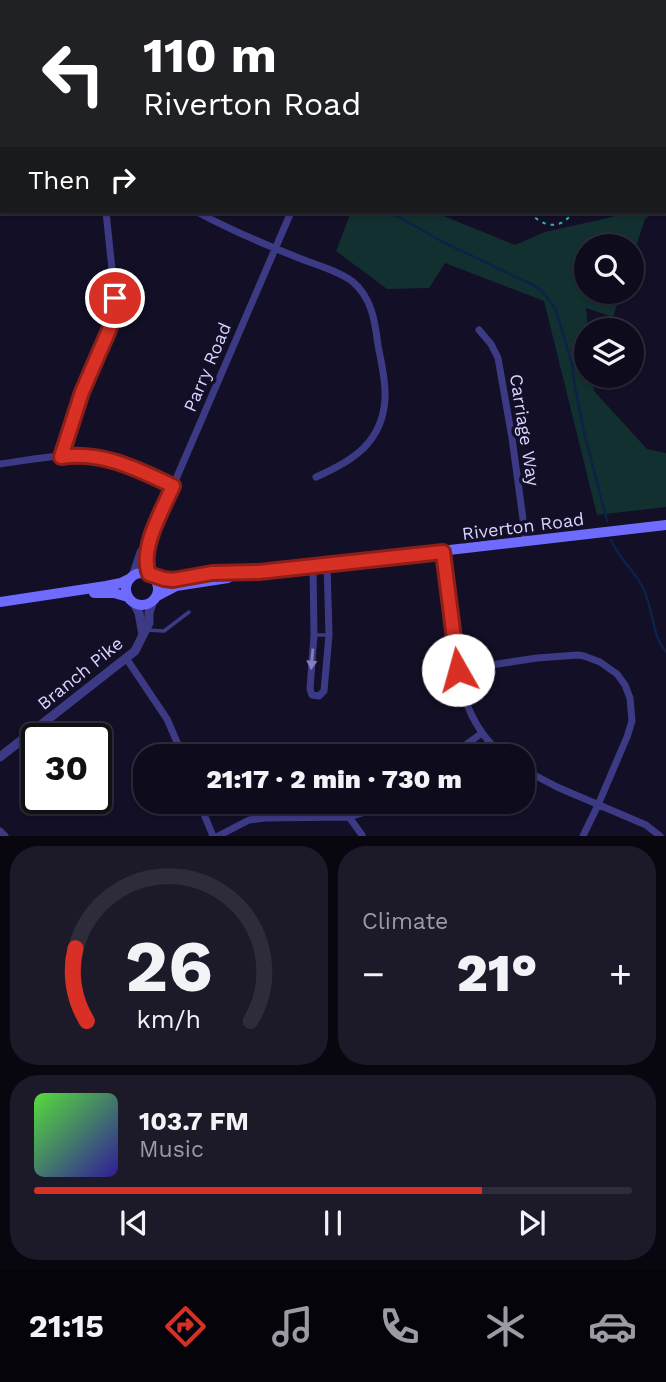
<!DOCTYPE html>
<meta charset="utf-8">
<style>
:root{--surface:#0e0b1c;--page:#1c1929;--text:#f1f3f6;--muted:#9b9ba3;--line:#2e2b3b;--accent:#d93025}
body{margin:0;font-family:"Work Sans",sans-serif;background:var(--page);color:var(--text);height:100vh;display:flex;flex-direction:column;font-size:26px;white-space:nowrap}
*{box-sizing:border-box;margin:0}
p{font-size:23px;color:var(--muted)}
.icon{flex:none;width:38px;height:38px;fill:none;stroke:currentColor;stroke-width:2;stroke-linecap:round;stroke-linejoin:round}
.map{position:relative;height:836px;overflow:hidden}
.side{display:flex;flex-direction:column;gap:10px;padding:10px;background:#08060f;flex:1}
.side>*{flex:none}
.top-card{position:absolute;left:0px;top:0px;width:667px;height:214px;box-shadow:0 2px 5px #0004,0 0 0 2px var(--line);background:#202124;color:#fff;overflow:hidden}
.buttons{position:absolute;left:574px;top:234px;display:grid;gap:14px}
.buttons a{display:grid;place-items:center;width:70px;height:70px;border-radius:50%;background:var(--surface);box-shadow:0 2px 5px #0004,0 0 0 2px var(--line);font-size:35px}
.speed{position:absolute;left:21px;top:723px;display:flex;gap:14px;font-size:35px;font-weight:700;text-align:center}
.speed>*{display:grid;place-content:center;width:91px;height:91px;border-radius:50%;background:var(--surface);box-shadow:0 2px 5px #0004,0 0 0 2px var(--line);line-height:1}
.speed .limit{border:4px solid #111;border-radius:10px;background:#fff;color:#111}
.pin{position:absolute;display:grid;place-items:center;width:60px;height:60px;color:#fff;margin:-30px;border:4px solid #fff;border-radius:50%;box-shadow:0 2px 7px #0007}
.me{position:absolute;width:77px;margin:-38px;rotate:353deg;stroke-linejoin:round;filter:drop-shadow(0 0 5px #0008)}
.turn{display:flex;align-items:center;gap:24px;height:147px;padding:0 28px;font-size:32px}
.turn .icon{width:91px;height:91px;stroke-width:2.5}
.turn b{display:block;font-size:49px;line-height:60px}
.then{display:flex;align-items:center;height:66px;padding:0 28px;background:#0003;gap:14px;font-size:26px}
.big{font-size:52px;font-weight:800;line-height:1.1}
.side .card{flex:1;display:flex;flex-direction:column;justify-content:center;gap:10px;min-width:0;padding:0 24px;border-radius:28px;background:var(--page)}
.side .dial{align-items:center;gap:0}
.dial svg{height:182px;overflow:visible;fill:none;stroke:var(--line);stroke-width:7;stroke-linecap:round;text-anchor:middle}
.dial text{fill:var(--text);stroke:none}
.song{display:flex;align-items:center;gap:21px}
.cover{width:84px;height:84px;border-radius:10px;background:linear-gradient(135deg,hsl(110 70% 55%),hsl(250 70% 35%))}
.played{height:7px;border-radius:4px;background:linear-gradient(90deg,var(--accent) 75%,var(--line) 75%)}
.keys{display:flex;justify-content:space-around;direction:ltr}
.heat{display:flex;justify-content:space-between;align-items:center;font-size:38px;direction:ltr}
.side .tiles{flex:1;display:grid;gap:10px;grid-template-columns:1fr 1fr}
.card:last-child{grid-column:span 2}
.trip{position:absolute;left:133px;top:744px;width:402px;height:70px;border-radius:28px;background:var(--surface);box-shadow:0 2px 5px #0004,0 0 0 2px var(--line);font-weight:800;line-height:70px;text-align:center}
.tabs{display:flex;height:112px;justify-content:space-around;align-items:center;background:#06040b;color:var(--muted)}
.tabs .icon{width:49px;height:49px}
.tabs .selected{color:var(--accent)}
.tabs b{font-size:32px;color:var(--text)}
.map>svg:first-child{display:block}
.green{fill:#12302f}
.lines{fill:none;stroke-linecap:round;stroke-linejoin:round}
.stream{stroke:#0c2248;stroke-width:2.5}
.path{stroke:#2fb8b0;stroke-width:2;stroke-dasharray:3.5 5;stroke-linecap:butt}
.service{stroke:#3d3a85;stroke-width:3.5}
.minor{stroke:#3d3a85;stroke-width:7}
.tertiary{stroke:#3d3a85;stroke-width:9}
.secondary{stroke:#6f6bff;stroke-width:10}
.oneway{fill:#837fbc}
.route-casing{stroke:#8d1f18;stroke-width:18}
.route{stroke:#d93025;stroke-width:12}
.labels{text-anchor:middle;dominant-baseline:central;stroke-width:7;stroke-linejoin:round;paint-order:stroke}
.street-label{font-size:18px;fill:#d9d4ff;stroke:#130f26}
</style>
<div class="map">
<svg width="666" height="836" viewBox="0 0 666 836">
<rect width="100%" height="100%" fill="#130f26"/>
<path class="green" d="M351,212H434L515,245L545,232L612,217L618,212H656L645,219L632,259V247H586V292H621L613,317L586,308L588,331H586V376H593L594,391L647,449L666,453V507L597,515L544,301L445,263L429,288L387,289L336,251Z"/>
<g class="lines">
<path class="stream" d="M235,0L236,2
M390,212L443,242L535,286L543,292L556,310L572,364L575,387L584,432L607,521
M611,540C619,559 636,572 644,590C653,609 652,636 666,652"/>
<path class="path" d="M402,0L403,2
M529,212C543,227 560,231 573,212"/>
<path class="service" d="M148,630L164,631L189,612
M314,635H329"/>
<path class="minor" d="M137,0L139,2
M321,0L324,2
M419,0L423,2
M380,2L381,0
M488,2L489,0
M642,2V0
M665,23H666
M665,101H666
M197,212C229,229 261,243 294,256C312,264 338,270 353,282C372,298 375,322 378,345C381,362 386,380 385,398C383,442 353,461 316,477
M479,330L491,344L498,358L512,438L526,541
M61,457L82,392L109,330L114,315L115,298L106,212
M0,464C24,461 52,455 76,455C111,455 142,471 173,486
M443,552C446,579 450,606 453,633C459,682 464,723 504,756
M313,566L314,635L310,689L312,695L319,696L324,691L329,635L327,564
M149,574L146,564L150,542
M132,576L140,552L152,535L173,486L291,212
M126,658L167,719L183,756
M458,670L537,658L578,655L584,656L600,662L617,674L625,685L630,698L632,721L627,737L598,805L583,836
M450,756L482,733
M523,769L557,787L646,825L660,836
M142,800L145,799
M199,802L213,836
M349,817L362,835
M0,831L5,836
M218,836L249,820L265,818L349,817L362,813L386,802"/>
<path class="tertiary" d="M134,603L139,613L143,635
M0,757L135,651L149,623V613L153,600"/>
<path class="secondary" d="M126 589a16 16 0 1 1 32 0a16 16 0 1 1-32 0Z
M153,577L167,580L212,573L259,572L666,525
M94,593H114L128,597
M157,596L176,586L228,578
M0,602L106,586L121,583L129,579"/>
</g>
<defs><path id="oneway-solid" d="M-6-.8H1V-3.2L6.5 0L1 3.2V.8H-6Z" transform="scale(1.75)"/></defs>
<use class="oneway" href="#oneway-solid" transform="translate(312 659) rotate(95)"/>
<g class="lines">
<defs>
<path id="route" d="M115,298L114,315L109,330L82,392L61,457C102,451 137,469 173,486C163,509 139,549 149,574L164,579L173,580L212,573L259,572L443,552L458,670"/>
</defs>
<use href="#route" class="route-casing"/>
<use href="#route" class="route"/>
</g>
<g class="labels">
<g class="street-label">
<text transform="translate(207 367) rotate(-67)">Parry Road</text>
<text transform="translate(525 430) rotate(81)">Carriage Way</text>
<text transform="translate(523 526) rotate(-7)">Riverton Road</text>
<text transform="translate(80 673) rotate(-39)">Branch Pike</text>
</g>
</g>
</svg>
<div class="buttons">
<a><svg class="icon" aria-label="search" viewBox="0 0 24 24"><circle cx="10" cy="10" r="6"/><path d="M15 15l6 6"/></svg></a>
<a><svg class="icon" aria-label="layers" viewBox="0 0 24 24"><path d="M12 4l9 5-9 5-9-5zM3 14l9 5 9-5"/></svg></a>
</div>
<div class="speed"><div class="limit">30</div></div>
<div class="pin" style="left:115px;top:298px;background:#d93025"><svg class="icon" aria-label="arrive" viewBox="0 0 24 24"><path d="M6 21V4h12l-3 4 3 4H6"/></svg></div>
<svg class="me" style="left:458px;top:670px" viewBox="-20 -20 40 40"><circle r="19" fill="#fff"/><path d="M0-13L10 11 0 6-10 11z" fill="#d93025"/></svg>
<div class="trip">21:17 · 2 min · 730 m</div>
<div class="top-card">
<div class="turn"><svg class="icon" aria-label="left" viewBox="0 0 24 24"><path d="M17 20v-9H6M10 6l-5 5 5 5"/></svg><div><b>110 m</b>Riverton Road</div></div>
<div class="then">Then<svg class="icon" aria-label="right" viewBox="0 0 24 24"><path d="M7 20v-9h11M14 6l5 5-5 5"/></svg></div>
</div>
</div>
<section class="side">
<div class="tiles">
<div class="card dial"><svg viewBox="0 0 100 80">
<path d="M14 69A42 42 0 1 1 86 69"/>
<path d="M14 69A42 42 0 0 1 9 37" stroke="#d93025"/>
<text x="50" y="56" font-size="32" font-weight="700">26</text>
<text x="50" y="72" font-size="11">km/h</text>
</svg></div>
<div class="card"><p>Climate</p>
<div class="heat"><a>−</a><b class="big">21°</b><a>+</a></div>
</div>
<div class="card">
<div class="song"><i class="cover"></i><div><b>103.7 FM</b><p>Music</p></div></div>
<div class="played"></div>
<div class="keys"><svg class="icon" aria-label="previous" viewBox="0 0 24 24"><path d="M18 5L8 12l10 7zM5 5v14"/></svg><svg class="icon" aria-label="pause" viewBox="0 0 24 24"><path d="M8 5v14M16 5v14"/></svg><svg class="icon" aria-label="next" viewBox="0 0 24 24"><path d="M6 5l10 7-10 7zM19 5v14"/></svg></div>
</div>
</div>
</section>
<nav class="tabs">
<b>21:15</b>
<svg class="icon selected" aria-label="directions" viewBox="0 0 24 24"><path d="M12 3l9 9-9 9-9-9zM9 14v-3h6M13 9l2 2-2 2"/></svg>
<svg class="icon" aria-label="music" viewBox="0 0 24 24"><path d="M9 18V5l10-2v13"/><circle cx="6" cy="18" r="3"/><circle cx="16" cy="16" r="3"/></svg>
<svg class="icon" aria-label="phone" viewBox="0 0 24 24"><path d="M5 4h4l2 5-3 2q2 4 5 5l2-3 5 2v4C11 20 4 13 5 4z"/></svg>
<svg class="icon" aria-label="climate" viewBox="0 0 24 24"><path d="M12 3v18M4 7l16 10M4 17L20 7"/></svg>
<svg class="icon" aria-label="car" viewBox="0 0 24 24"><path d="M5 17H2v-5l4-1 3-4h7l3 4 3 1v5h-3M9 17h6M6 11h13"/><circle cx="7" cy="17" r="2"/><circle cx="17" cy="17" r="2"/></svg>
</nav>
